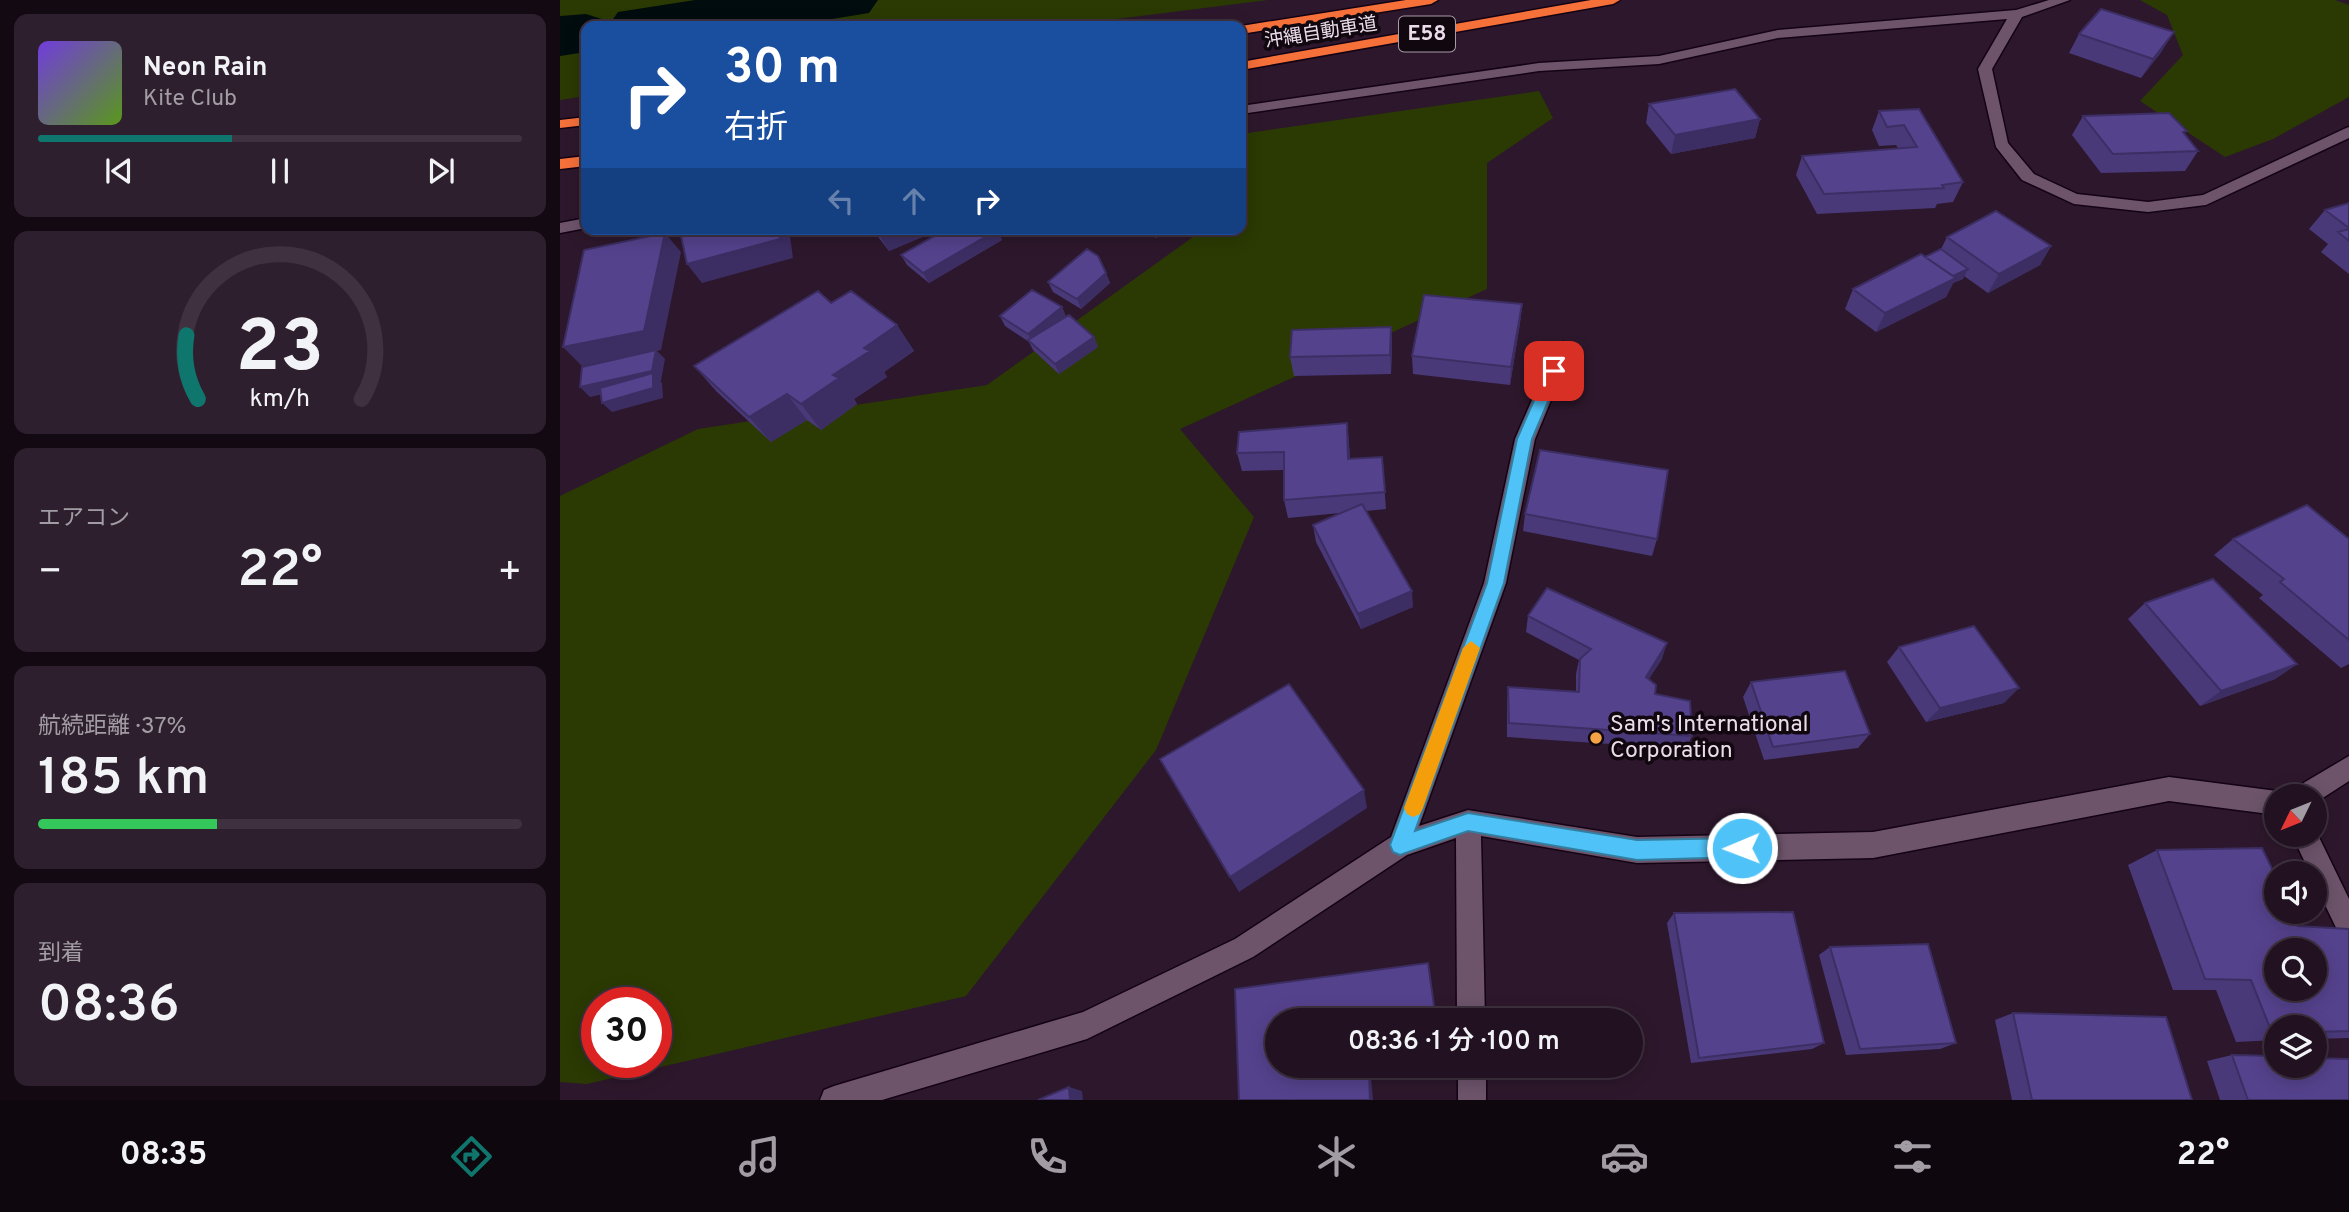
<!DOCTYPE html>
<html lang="ja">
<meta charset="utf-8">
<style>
:root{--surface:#221121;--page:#2e1f2e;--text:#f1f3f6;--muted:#a29da5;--line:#3f313f;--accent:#0f766e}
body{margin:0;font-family:Overpass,"Noto Sans JP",sans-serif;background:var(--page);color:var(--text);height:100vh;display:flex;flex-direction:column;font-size:26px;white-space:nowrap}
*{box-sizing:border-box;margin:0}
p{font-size:23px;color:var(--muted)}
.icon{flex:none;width:38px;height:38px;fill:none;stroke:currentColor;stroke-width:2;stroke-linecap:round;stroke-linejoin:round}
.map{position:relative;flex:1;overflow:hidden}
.details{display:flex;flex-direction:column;gap:14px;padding:14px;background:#130912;width:560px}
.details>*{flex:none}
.banner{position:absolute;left:21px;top:21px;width:665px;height:214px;border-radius:14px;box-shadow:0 4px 18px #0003,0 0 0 2px var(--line);background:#1a4fa0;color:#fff;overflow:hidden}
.needle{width:46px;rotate:227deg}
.fabs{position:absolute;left:1704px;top:784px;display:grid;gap:14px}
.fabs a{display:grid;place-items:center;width:63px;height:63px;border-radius:50%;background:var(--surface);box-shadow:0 4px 18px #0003,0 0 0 2px var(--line);font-size:35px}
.speed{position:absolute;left:21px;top:987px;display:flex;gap:14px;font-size:35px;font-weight:700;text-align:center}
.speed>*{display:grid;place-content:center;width:91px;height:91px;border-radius:50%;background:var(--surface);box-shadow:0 4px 18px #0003,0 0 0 2px var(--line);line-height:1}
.speed .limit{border:10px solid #d22;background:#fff;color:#111}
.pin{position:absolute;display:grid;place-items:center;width:60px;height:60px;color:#fff;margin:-30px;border-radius:14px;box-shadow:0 4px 10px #0006}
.me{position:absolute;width:77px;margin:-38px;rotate:269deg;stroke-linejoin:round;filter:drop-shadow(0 0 5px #0008)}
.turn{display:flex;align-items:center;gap:24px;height:147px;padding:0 28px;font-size:32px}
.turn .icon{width:91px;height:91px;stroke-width:2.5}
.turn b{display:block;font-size:49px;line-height:60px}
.lanes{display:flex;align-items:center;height:66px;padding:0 28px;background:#0003;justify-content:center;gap:35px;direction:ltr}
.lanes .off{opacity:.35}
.big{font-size:52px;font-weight:600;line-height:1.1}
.details .card{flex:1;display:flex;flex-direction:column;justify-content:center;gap:10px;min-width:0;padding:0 24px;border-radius:14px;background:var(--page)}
.details .dial{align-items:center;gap:0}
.dial svg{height:182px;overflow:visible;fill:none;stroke:var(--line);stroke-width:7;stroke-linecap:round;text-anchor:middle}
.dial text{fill:var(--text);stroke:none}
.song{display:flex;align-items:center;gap:21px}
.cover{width:84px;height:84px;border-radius:10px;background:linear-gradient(135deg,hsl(260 70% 55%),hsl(90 70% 35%))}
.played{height:7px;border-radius:4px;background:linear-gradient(90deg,var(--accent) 40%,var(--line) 40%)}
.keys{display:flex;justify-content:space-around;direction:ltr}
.heat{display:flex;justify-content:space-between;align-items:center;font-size:38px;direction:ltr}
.charge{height:10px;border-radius:5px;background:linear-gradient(90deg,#34c759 37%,var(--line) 0)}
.trip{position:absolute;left:705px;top:1008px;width:378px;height:70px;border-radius:35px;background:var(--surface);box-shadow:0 4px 18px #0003,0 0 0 2px var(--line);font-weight:600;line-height:70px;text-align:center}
.dock{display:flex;height:112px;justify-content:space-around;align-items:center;background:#0e070d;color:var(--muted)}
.dock .icon{width:49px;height:49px}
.dock .selected{color:var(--accent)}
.dock b{font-size:32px;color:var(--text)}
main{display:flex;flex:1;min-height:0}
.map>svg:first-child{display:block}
.green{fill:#2b3a03;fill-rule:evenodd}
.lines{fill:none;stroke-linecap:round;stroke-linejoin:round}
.river{fill:#000c0e;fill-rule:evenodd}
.minor-casing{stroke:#140314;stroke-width:3}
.highway-casing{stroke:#140314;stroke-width:3}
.minor{fill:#6d546b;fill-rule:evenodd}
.highway{fill:#f67039;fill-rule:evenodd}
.wall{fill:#493979}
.shaded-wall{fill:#3c2e63}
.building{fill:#55428d;stroke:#3c2e63;stroke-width:2;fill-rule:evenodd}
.route{fill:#4fc3f7;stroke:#337fa1;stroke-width:2}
.slow{fill:#f59e0b}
.poi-dot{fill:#f5a346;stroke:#10070f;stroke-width:2.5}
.labels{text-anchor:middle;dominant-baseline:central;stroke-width:7;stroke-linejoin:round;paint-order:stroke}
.far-street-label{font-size:19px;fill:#ebdcea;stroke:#10070f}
.shield{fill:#10070f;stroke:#a99ca8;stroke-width:2}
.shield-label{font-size:21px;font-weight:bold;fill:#ebdcea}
.poi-label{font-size:23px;fill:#ebdcea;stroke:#10070f;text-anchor:start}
</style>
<main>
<section class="details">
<div class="card">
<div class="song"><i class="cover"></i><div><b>Neon Rain</b><p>Kite Club</p></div></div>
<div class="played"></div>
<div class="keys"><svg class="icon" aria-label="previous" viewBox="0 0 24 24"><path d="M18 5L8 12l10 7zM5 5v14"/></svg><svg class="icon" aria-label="pause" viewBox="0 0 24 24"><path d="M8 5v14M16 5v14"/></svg><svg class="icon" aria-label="next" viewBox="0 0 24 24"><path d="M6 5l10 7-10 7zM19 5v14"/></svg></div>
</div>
<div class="card dial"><svg viewBox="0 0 100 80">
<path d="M14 69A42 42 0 1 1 86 69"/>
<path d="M14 69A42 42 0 0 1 9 41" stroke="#0f766e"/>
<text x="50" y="56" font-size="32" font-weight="700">23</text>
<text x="50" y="72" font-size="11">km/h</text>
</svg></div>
<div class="card"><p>エアコン</p>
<div class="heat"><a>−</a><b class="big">22°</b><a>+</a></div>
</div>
<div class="card"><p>航続距離 · 37%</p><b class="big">185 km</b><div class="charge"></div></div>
<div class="card"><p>到着</p><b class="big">08:36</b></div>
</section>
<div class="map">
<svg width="1789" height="1100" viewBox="0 0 1789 1100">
<rect width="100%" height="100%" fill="#2d172c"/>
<path class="green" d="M0,0H152V9L229,0H708L501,26H26V96L0,100Z
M1580,0H1775L1789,5V97L1713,139L1665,157L1580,101L1623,55L1607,15Z
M979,91L993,118L927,163V289L620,429L694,517L596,750L406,996L27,1084L0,1082V496L138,429L427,385L644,229H681V134ZM37,1003H96V1062H37Z"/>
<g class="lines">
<path class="river" d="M135,0H318L309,13L229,26H26V52L0,56V16L26,14L51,22L58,12Z"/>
<defs>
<path id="minor" d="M1489,0H1510L1462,17L1432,69L1448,143L1474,174L1517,194L1588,202L1643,195L1784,129L1789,127V138L1646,205L1588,212L1514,204L1462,180L1436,147L1418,69L1447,19L1218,38L1099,64L979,71L681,114V106L979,63L1099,56L1218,30L1456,10Z
M26,218V228L0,233V223Z
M1003,342L1012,349L975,439L946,583L859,826L908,810L1077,837L1313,832L1609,777L1717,791L1726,796H1717V815L1609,801L1313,858L1077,863L921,836L925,1020H897L896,838L847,855L693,957L527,1039L322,1100H260L264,1090L274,1086L523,1012L675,939L831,837L924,583L955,439L994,349Z
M1789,756V781L1755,803V796H1732L1735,788Z
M1755,829L1789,899V940L1780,936L1755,884V873H1750L1732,835H1755Z
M898,1066H926V1100H898Z"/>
<path id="highway" d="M846,0H878L871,4L681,34V26Z
M1031,0H1060L1053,4L681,70V62Z
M26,117V125L0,128V120Z
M26,156V166L0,169V159Z"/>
</defs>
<use href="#minor" class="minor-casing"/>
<use href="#highway" class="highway-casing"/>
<use href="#minor" class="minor"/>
<use href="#highway" class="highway"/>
</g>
<path class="wall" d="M1519,34L1602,51L1581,78L1509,53Z
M1089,104L1200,119L1195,138L1111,154L1086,123Z
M1359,109L1403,182L1393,202L1377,204L1375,208L1257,214L1236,175L1242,156L1338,148L1336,145L1319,146L1312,130L1319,111Z
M1523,116L1625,134L1638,151L1625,171L1541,173L1512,135Z
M1789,203V274L1761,252L1768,244L1749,229L1765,210Z
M312,229H381L329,251Z
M585,229H612L596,238Z
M437,230L442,240L369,283L347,265L341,255Z
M1387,237L1491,246L1480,265L1428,293L1404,276L1403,279L1393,283L1386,297L1316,332L1285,309L1293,289L1381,249Z
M546,273L550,283L521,309L493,292L488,282Z
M271,303L337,325L354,351L324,372L327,377L294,399L297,404L261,430L247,420L211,442L157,392L134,366Z
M962,304L960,323L950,385L853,374L852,356Z
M502,307L506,317L534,337L538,347L499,374L473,350L469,342L445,326L440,316Z
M831,327L832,346L831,374L734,376L730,357Z
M787,423L790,459L822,457L826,509L806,511L853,607L801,629L756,542L753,525L780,513L728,518L724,500V470L682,471L677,453Z
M965,514L1097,539L1092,556L963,531Z
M1673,539H1789V664L1781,668L1699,598L1703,595L1654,555Z
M1585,603L1737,664L1715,679L1640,706L1568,619Z
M968,616L1102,659L1088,680L1095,694L1132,736L1126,749L947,737V701L948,687L1016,691V674L1019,660L966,632Z
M1339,647L1444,703L1366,722L1327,662Z
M1191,682L1310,734L1298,748L1204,760L1183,697Z
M1597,850L1738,926L1789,929V1038L1755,1039V1027H1717V1040L1676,1042L1656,990H1613L1568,865Z
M1114,913L1264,1043L1252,1049L1131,1063L1107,923Z
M1270,947L1396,1043L1380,1049L1286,1055L1259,955Z
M1453,1013L1632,1100H1452L1435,1020Z
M1672,1055L1789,1100H1660L1647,1061Z
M718,1066H876L679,1100Z"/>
<path class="shaded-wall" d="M1614,32L1602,51L1581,78L1593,59Z
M1200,119L1195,138L1111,154L1115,135Z
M219,229H229L233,258L142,283L127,264Z
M323,229H381L329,251L317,231Z
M594,229H612L596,238Z
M437,230L442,240L369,283L363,273Z
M105,233L121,252L101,350L97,351L105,359L101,381H100L102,383L103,398L52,412L42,403L93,383L30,397L20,387L95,351L22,366L3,347Z
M1491,246L1480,265L1428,293L1439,274Z
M1408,269L1403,279L1393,283L1386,297L1316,332L1325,313Z
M546,273L550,283L521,309L517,299Z
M962,304L960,323L950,385L951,367Z
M502,307L506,317L473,344L468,334Z
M337,325L354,351L324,372L327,377L294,399L297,404L261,430L241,404L304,348Z
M831,327L832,346L831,374L830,355Z
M534,337L538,347L499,374L495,364Z
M227,394L247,420L211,442L189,417Z
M787,423L789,441L791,477L788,459Z
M852,591L853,607L801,629L798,614Z
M1107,643L1102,659L1080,692L1086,677Z
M1737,664L1715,679L1640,706L1661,691Z
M1459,688L1444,703L1366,722L1380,708Z
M804,790L807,808L679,892L670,877Z
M809,1072L811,1077L813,1100H810Z
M509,1087L522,1091L523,1100H510Z"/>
<path class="building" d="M1541,9L1614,32L1593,59L1519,34Z
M1175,89L1200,119L1115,135L1089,104Z
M1359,109L1403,182L1382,185L1384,188L1264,194L1242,156L1357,147L1344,125L1327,127L1319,111Z
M1609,113L1627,131L1623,132L1638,151L1553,154L1523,116Z
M1789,203V228L1765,210Z
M1436,211L1491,246L1439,274L1387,237Z
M127,229H219L220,239L127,264L120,231Z
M387,229H436L437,230L363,273L341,255Z
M1789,229V241L1778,232Z
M105,233L84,331L3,347L24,250Z
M527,249L538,256L546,273L517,299L488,282Z
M1381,249L1408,269L1393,276L1365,257Z
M1361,254L1396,278L1325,313L1293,289Z
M472,290L502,307L468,334L440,316Z
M258,291L271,303L291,291L337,325L304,348L310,351L273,375L279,378L241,404L227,394L189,417L134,366Z
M864,295L962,304L951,367L852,356Z
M509,315L534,337L495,364L468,340Z
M831,327L830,355L730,357L732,330Z
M96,350L92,371L20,387L22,367Z
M93,373V388L42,403L40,388Z
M787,423L788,459L822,457L825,492L724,500V452L677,453L679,432Z
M980,450L1108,470L1097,539L965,514Z
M802,504L852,591L798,614L753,525Z
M1747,505L1789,539V640L1720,582L1724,579L1673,539Z
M1653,579L1737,664L1661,691L1585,603Z
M987,588L1107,643L1086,677L1096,685L1095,694L1130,701L1132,736L949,723L948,687L1019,692L1020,659L1031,649L968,616Z
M1414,626L1459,688L1380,708L1339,647Z
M1285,671L1310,734L1213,747L1191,682Z
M729,684L804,790L670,877L600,759Z
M1702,848L1717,879V912H1732L1738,926L1789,929V1031L1755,1032V1027H1717V1033H1712L1691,980L1645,979L1597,850ZM1717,950H1755V989H1717Z
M1233,912L1264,1043L1139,1058L1114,913Z
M1368,944L1396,1043L1300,1049L1270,947Z
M868,963L876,1020H718V1066H846L809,1072L810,1100H679L675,989Z
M1453,1013L1606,1017L1632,1100H1472Z
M1672,1055L1717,1056V1066H1755V1058L1789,1059V1100H1688Z
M509,1087L510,1100H478Z"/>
<path class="route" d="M994,366L1001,371L972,439L944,583L855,831L908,813L1077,840L1182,838L1189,841L1192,848L1189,855L1182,857L1077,860L908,831L840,855L833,852L830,845L927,583L957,439L987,371Z"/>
<path class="slow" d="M911,641L920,648L863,808L860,814L853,817L847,814L844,808L903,648Z"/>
<circle class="poi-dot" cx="1036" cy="738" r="7"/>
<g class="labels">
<g class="far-street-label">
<text transform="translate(761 33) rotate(-9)">沖縄自動車道</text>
</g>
<rect class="shield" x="839" y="16.5" width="56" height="35" rx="5"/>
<g class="shield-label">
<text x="867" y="34">E58</text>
</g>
<g class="poi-label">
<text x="1050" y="725">Sam's International<tspan x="1050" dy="26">Corporation</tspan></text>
</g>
</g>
</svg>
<div class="fabs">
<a><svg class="needle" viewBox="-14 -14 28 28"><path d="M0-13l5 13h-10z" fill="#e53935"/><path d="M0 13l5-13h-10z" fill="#a29da5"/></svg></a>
<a><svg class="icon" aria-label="sound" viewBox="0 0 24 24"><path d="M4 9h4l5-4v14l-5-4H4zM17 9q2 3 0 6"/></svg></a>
<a><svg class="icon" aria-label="search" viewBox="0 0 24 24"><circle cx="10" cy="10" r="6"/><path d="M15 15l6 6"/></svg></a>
<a><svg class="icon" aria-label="layers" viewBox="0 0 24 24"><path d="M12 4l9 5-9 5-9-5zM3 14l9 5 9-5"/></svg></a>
</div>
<div class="speed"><div class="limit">30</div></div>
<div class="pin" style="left:994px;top:371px;background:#d93025"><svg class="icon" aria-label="arrive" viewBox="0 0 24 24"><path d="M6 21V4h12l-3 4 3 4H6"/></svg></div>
<svg class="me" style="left:1182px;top:848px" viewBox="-20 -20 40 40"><circle r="17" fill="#4fc3f7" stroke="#fff" stroke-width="3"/><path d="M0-11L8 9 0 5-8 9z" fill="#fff"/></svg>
<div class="trip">08:36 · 1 分 · 100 m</div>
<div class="banner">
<div class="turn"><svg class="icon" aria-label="right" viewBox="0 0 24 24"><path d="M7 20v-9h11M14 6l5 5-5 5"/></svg><div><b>30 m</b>右折</div></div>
<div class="lanes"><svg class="icon off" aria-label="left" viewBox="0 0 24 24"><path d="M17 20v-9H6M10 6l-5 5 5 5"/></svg><svg class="icon off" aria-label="ahead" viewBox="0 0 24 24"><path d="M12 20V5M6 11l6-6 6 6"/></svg><svg class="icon" aria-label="right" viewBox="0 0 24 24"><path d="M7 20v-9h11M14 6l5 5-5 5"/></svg></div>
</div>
</div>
</main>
<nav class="dock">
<b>08:35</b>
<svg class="icon selected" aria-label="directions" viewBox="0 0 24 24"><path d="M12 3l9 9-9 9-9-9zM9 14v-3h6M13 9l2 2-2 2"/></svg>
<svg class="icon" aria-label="music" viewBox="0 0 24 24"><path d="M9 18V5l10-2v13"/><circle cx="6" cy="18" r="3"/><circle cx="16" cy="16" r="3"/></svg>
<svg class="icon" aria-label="phone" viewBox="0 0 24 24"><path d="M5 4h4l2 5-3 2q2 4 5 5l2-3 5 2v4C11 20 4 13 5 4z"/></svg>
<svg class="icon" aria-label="climate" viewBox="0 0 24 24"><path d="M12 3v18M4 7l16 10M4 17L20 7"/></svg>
<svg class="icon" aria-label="car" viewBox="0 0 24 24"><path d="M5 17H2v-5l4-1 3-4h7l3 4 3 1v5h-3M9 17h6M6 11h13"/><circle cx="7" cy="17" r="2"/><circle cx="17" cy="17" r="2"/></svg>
<svg class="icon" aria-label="filters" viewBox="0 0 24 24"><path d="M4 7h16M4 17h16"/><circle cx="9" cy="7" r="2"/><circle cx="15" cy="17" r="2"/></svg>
<b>22°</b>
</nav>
